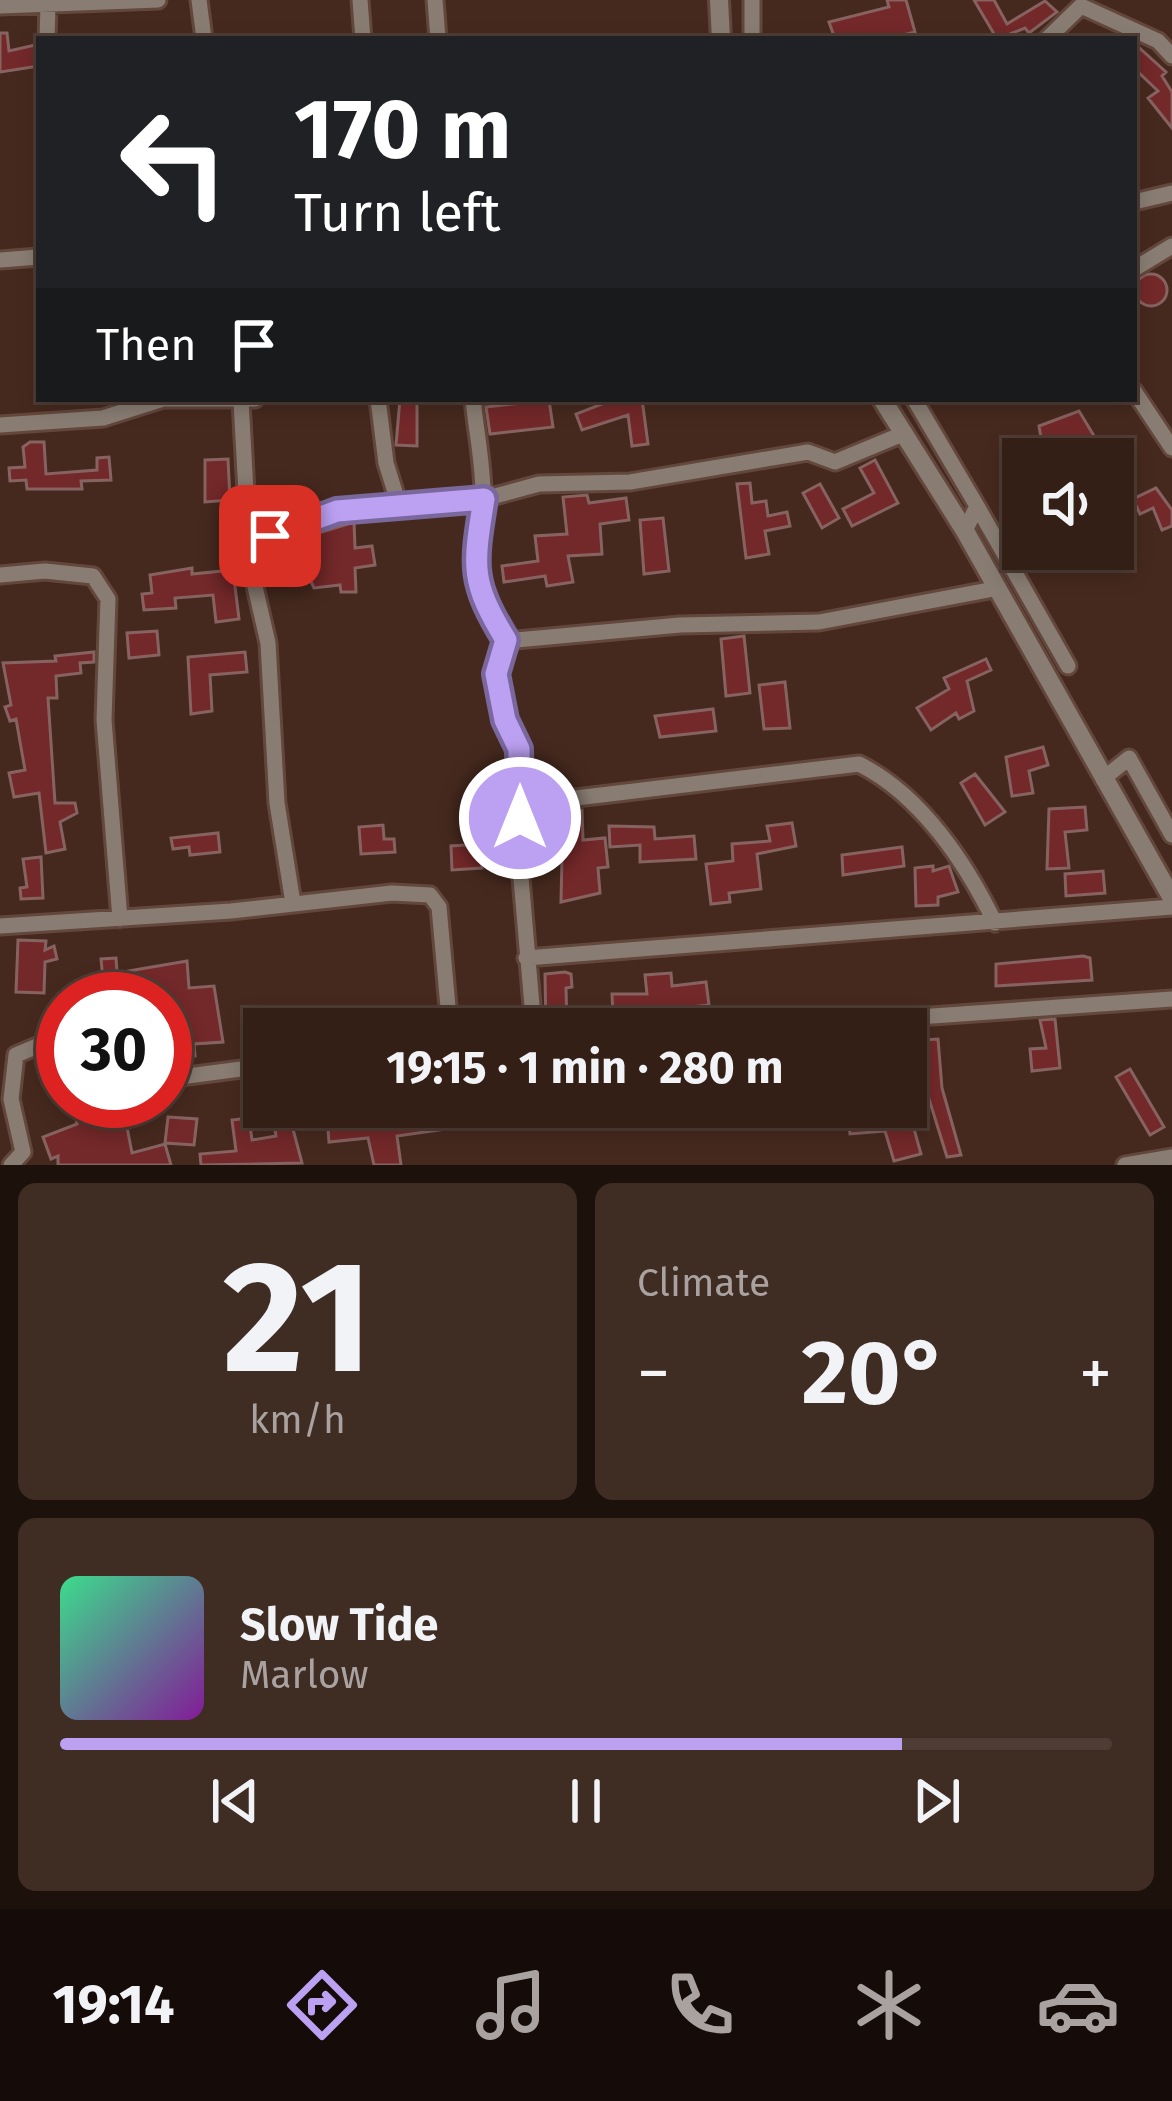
<!DOCTYPE html>
<meta charset="utf-8">
<style>
:root{--surface:#341f16;--page:#3f2c23;--text:#f1f3f6;--muted:#a9a2a1;--line:#4e3d35;--accent:#bca0f2}
body{margin:0;font-family:"Fira Sans",sans-serif;background:var(--page);color:var(--text);height:100vh;display:flex;flex-direction:column;font-size:45px;white-space:nowrap}
*{box-sizing:border-box;margin:0}
p{font-size:39px;color:var(--muted)}
.icon{flex:none;width:66px;height:66px;fill:none;stroke:currentColor;stroke-width:2;stroke-linecap:round;stroke-linejoin:round}
.map{position:relative;height:1165px;overflow:hidden}
.side{display:flex;flex-direction:column;gap:18px;padding:18px;background:#1d110c;flex:1}
.side>*{flex:none}
.hud{position:absolute;left:36px;top:36px;width:1101px;height:366px;border-radius:0px;box-shadow:0 6px 18px #0003,0 0 0 3px var(--line);background:#202124;color:#fff;overflow:hidden}
.fabs{position:absolute;left:1002px;top:438px;display:grid;gap:24px}
.fabs a{display:grid;place-items:center;width:132px;height:132px;border-radius:0px;background:var(--surface);box-shadow:0 6px 18px #0003,0 0 0 3px var(--line);font-size:60px}
.speed{position:absolute;left:36px;top:972px;display:flex;gap:24px;font-size:60px;font-weight:700;text-align:center}
.speed>*{display:grid;place-content:center;width:156px;height:156px;border-radius:50%;background:var(--surface);box-shadow:0 6px 18px #0003,0 0 0 3px var(--line);line-height:1}
.speed .limit{border:18px solid #d22;background:#fff;color:#111}
.pin{position:absolute;display:grid;place-items:center;width:102px;height:102px;color:#fff;margin:-51px;border-radius:24px;box-shadow:0 6px 18px #0006}
.me{position:absolute;width:132px;margin:-66px;rotate:0deg;stroke-linejoin:round;filter:drop-shadow(0 0 9px #0008)}
.turn{display:flex;align-items:center;gap:42px;height:252px;padding:0 60px;font-size:54px}
.turn .icon{width:156px;height:156px;stroke-width:2.5}
.turn b{display:block;font-size:84px;line-height:102px}
.then{display:flex;align-items:center;height:114px;padding:0 60px;background:#0003;gap:24px;font-size:45px}
.big{font-size:90px;font-weight:700;line-height:1.1}
.side .tile{flex:1;display:flex;flex-direction:column;justify-content:center;gap:18px;min-width:0;padding:0 42px;border-radius:18px;background:var(--page)}
.side .dial{align-items:center;gap:0}
.dial b{font-size:156px;line-height:1}
.song{display:flex;align-items:center;gap:36px}
.cover{width:144px;height:144px;border-radius:18px;background:linear-gradient(135deg,hsl(150 70% 55%),hsl(290 70% 35%))}
.played{height:12px;border-radius:6px;background:linear-gradient(90deg,var(--accent) 80%,var(--line) 80%)}
.keys{display:flex;justify-content:space-around;direction:ltr}
.heat{display:flex;justify-content:space-between;align-items:center;font-size:66px;direction:ltr}
.side .tiles{flex:1;display:grid;gap:18px;grid-template-columns:1fr 1fr}
.tile:last-child{grid-column:span 2}
.trip{position:absolute;left:243px;top:1008px;width:684px;height:120px;border-radius:0px;background:var(--surface);box-shadow:0 6px 18px #0003,0 0 0 3px var(--line);font-weight:700;line-height:120px;text-align:center}
.tab-bar{display:flex;height:192px;justify-content:space-around;align-items:center;background:#150c09;color:var(--muted)}
.tab-bar .icon{width:84px;height:84px}
.tab-bar .on{color:var(--accent)}
.tab-bar b{font-size:54px;color:var(--text)}
.map>svg:first-child{display:block}
.building{fill:#732829;stroke:#866260;stroke-width:3}
.lines{fill:none;stroke-linecap:round;stroke-linejoin:round}
.minor-casing{stroke:#63473d;stroke-width:21}
.tertiary-casing{stroke:#63473d;stroke-width:24}
.minor{stroke:#897d73;stroke-width:15}
.tertiary{stroke:#897d73;stroke-width:18}
.route-casing{stroke:#7a689d;stroke-width:30}
.route{stroke:#bca0f2;stroke-width:21}
</style>
<div class="map">
<svg width="1172" height="1165" viewBox="0 0 1172 1165">
<rect width="100%" height="100%" fill="#46291e"/>
<path class="building" d="M887,0H906L915,32L887,39H835L829,22L889,7Z
M974,0H994L1007,24L1045,1L1057,12L1029,33L1025,28L997,39Z
M0,33H7L9,51L35,45L39,66L0,72Z
M1134,43L1166,72L1162,76L1172,92V128L1148,98L1158,91L1134,68Z
M1135 290a16 16 0 1 1 32 0a16 16 0 1 1-32 0Z
M400,399H417V446L396,445Z
M642,399L648,444L632,446L628,415L582,430L576,414L612,400Z
M549,400L553,427L490,434L486,407Z
M1079,411L1108,459L1044,456L1039,426Z
M30,442H44L46,474L97,470V458L109,457L111,480L81,481L82,489H27L26,480L10,481L9,468L25,467L23,447Z
M228,459L230,500L205,502V460Z
M875,460L898,503L852,526L843,509L874,493L860,468Z
M750,483L752,503L766,501L768,516L787,512L790,526L765,531L769,554L746,558L737,484Z
M820,484L839,518L822,528L803,493Z
M1156,488L1172,510V526L1162,530L1153,508L1140,514L1133,499Z
M587,495L589,503L626,498L629,520L600,524L602,554L568,556L573,582L547,586L545,576L504,582L502,566L538,561L535,536L567,534L563,497Z
M663,518L669,571L644,574L640,520Z
M354,522L355,548L372,546L375,565L355,568L356,592H341L340,585L314,588L307,573L312,571L311,553L288,555L286,543Z
M192,568V574L233,570L239,619L216,622L213,595L175,598L176,608L144,610L142,594L152,593L150,575Z
M157,631L159,655L129,658L127,633Z
M744,636L750,693L726,696L721,639Z
M94,652V662L80,663L81,673L56,676L57,698H48L55,803H75L77,813L60,822L65,849L46,853L39,793L14,797L9,773L25,770L16,719L10,721L5,707L11,705L3,663L56,661L55,656Z
M245,652L247,672L210,675L212,711L191,714L188,657Z
M986,659L991,670L967,681L974,711L959,719L956,713L931,730L917,708L949,689L944,678Z
M785,682L790,728L764,729L759,685Z
M713,709L716,731L660,737L655,716Z
M1043,747L1048,765L1029,771L1033,793L1012,796L1006,757Z
M975,774L1005,812L985,825L961,783Z
M1085,807L1087,830L1065,832L1069,868L1047,869L1049,809Z
M582,810L583,840L605,838L608,867L598,868L600,893L561,902L563,811Z
M792,823L796,846L757,854L761,889L729,893L730,902L711,904L706,864L733,861L732,844L770,841L767,826Z
M383,825L384,839H394L395,852L361,854L359,827Z
M609,826L654,827L655,839L694,836L696,859L640,862V845L610,847Z
M218,833L220,852L190,855L189,847L173,849L171,838Z
M481,844L482,868L452,870L451,846Z
M902,847L904,866L843,875L842,855Z
M41,857L43,898L21,899L20,888L27,887L23,859Z
M933,866V871L949,866L958,892L938,897V905L916,906L915,868Z
M1103,871L1105,893L1066,896L1065,874Z
M18,940L46,941L45,950L54,946L57,959L45,962L44,993L16,992Z
M1083,956L1090,958L1092,980L996,986V964Z
M116,958L117,973L187,961L189,988L214,986L223,1042L194,1044L195,1056L178,1058L177,1048L165,1049V999H135L134,988L104,990L101,959Z
M565,972L571,974L572,987L566,988L567,1026L546,1029L545,974Z
M671,973L672,986L706,982L709,1005L613,1016L612,994H647L645,975Z
M1055,1019L1060,1068L1032,1071L1030,1049L1046,1048L1040,1020Z
M938,1039L942,1088L961,1155L947,1157L925,1086L906,1087V1041Z
M1130,1069L1164,1127L1150,1135L1116,1077Z
M102,1101H154L158,1113L126,1122L132,1153L165,1144L171,1165H58V1156L51,1159L43,1137L77,1124L74,1110Z
M369,1107H500L502,1121L397,1136L401,1165H374L368,1138L329,1142L328,1129L371,1124Z
M828,1107H908L921,1154L894,1161L885,1131L850,1134L849,1123L833,1127Z
M289,1114L302,1163L201,1165L200,1154L236,1151L232,1120L249,1118L252,1140L276,1136L273,1117Z
M168,1117L197,1119L194,1145L165,1143Z"/>
<g class="lines">
<defs>
<path id="minor" d="M199,0L204,39
M360,0L363,39
M435,0L438,39
M0,6L158,0
M47,39L48,5
M752,39V0
M1047,39L1081,6L1158,41L1172,56
M1134,202L1172,193
M0,260L39,257
M1134,269L1172,246
M1134,391L1172,448
M167,399H255
M378,399L386,463L399,505
M473,399C476,431 483,462 483,495C484,571 461,565 505,641L496,674L505,720L519,749L518,843L534,1029
M914,399L977,506L965,531
M241,401L250,565L268,643L277,803L293,903
M0,425L103,418L163,399
M977,506L1068,666
M250,565L270,536L337,511L484,499L539,484L630,482L808,452L835,462L905,433
M0,575L45,571L93,576L108,599L104,720L120,919
M505,641L680,625L819,622L994,589
M1103,779L1129,758L1172,835
M522,794L576,798L859,764C921,795 966,863 995,923
M0,926L231,911L392,893L430,895L439,907L450,1029
M526,958L1172,907
M748,1029L1172,999
M165,1079L264,1066
M11,1165L23,1152L11,1099L16,1055L42,1044L63,1055
M1125,1165L1172,1157"/>
<path id="tertiary" d="M719,0L721,39
M882,399L965,531L1172,898"/>
</defs>
<use href="#minor" class="minor-casing"/>
<use href="#tertiary" class="tertiary-casing"/>
<use href="#minor" class="minor"/>
<use href="#tertiary" class="tertiary"/>
</g>
<g class="lines">
<defs>
<path id="route" d="M270,536L337,511L484,499C473,567 470,581 506,640L496,674L505,720L519,749L520,818"/>
</defs>
<use href="#route" class="route-casing"/>
<use href="#route" class="route"/>
</g>
</svg>
<div class="fabs">
<a><svg class="icon" aria-label="sound" viewBox="0 0 24 24"><path d="M4 9h4l5-4v14l-5-4H4zM17 9q2 3 0 6"/></svg></a>
</div>
<div class="speed"><div class="limit">30</div></div>
<div class="pin" style="left:270px;top:536px;background:#d93025"><svg class="icon" aria-label="arrive" viewBox="0 0 24 24"><path d="M6 21V4h12l-3 4 3 4H6"/></svg></div>
<svg class="me" style="left:520px;top:818px" viewBox="-20 -20 40 40"><circle r="17" fill="#bca0f2" stroke="#fff" stroke-width="3"/><path d="M0-11L8 9 0 5-8 9z" fill="#fff"/></svg>
<div class="trip">19:15 · 1 min · 280 m</div>
<div class="hud">
<div class="turn"><svg class="icon" aria-label="left" viewBox="0 0 24 24"><path d="M17 20v-9H6M10 6l-5 5 5 5"/></svg><div><b>170 m</b>Turn left</div></div>
<div class="then">Then<svg class="icon" aria-label="arrive" viewBox="0 0 24 24"><path d="M6 21V4h12l-3 4 3 4H6"/></svg></div>
</div>
</div>
<section class="side">
<div class="tiles">
<div class="tile dial"><b>21</b><p>km/h</p></div>
<div class="tile"><p>Climate</p>
<div class="heat"><a>−</a><b class="big">20°</b><a>+</a></div>
</div>
<div class="tile">
<div class="song"><i class="cover"></i><div><b>Slow Tide</b><p>Marlow</p></div></div>
<div class="played"></div>
<div class="keys"><svg class="icon" aria-label="previous" viewBox="0 0 24 24"><path d="M18 5L8 12l10 7zM5 5v14"/></svg><svg class="icon" aria-label="pause" viewBox="0 0 24 24"><path d="M8 5v14M16 5v14"/></svg><svg class="icon" aria-label="next" viewBox="0 0 24 24"><path d="M6 5l10 7-10 7zM19 5v14"/></svg></div>
</div>
</div>
</section>
<nav class="tab-bar">
<b>19:14</b>
<svg class="icon on" aria-label="directions" viewBox="0 0 24 24"><path d="M12 3l9 9-9 9-9-9zM9 14v-3h6M13 9l2 2-2 2"/></svg>
<svg class="icon" aria-label="music" viewBox="0 0 24 24"><path d="M9 18V5l10-2v13"/><circle cx="6" cy="18" r="3"/><circle cx="16" cy="16" r="3"/></svg>
<svg class="icon" aria-label="phone" viewBox="0 0 24 24"><path d="M5 4h4l2 5-3 2q2 4 5 5l2-3 5 2v4C11 20 4 13 5 4z"/></svg>
<svg class="icon" aria-label="climate" viewBox="0 0 24 24"><path d="M12 3v18M4 7l16 10M4 17L20 7"/></svg>
<svg class="icon" aria-label="car" viewBox="0 0 24 24"><path d="M5 17H2v-5l4-1 3-4h7l3 4 3 1v5h-3M9 17h6M6 11h13"/><circle cx="7" cy="17" r="2"/><circle cx="17" cy="17" r="2"/></svg>
</nav>
